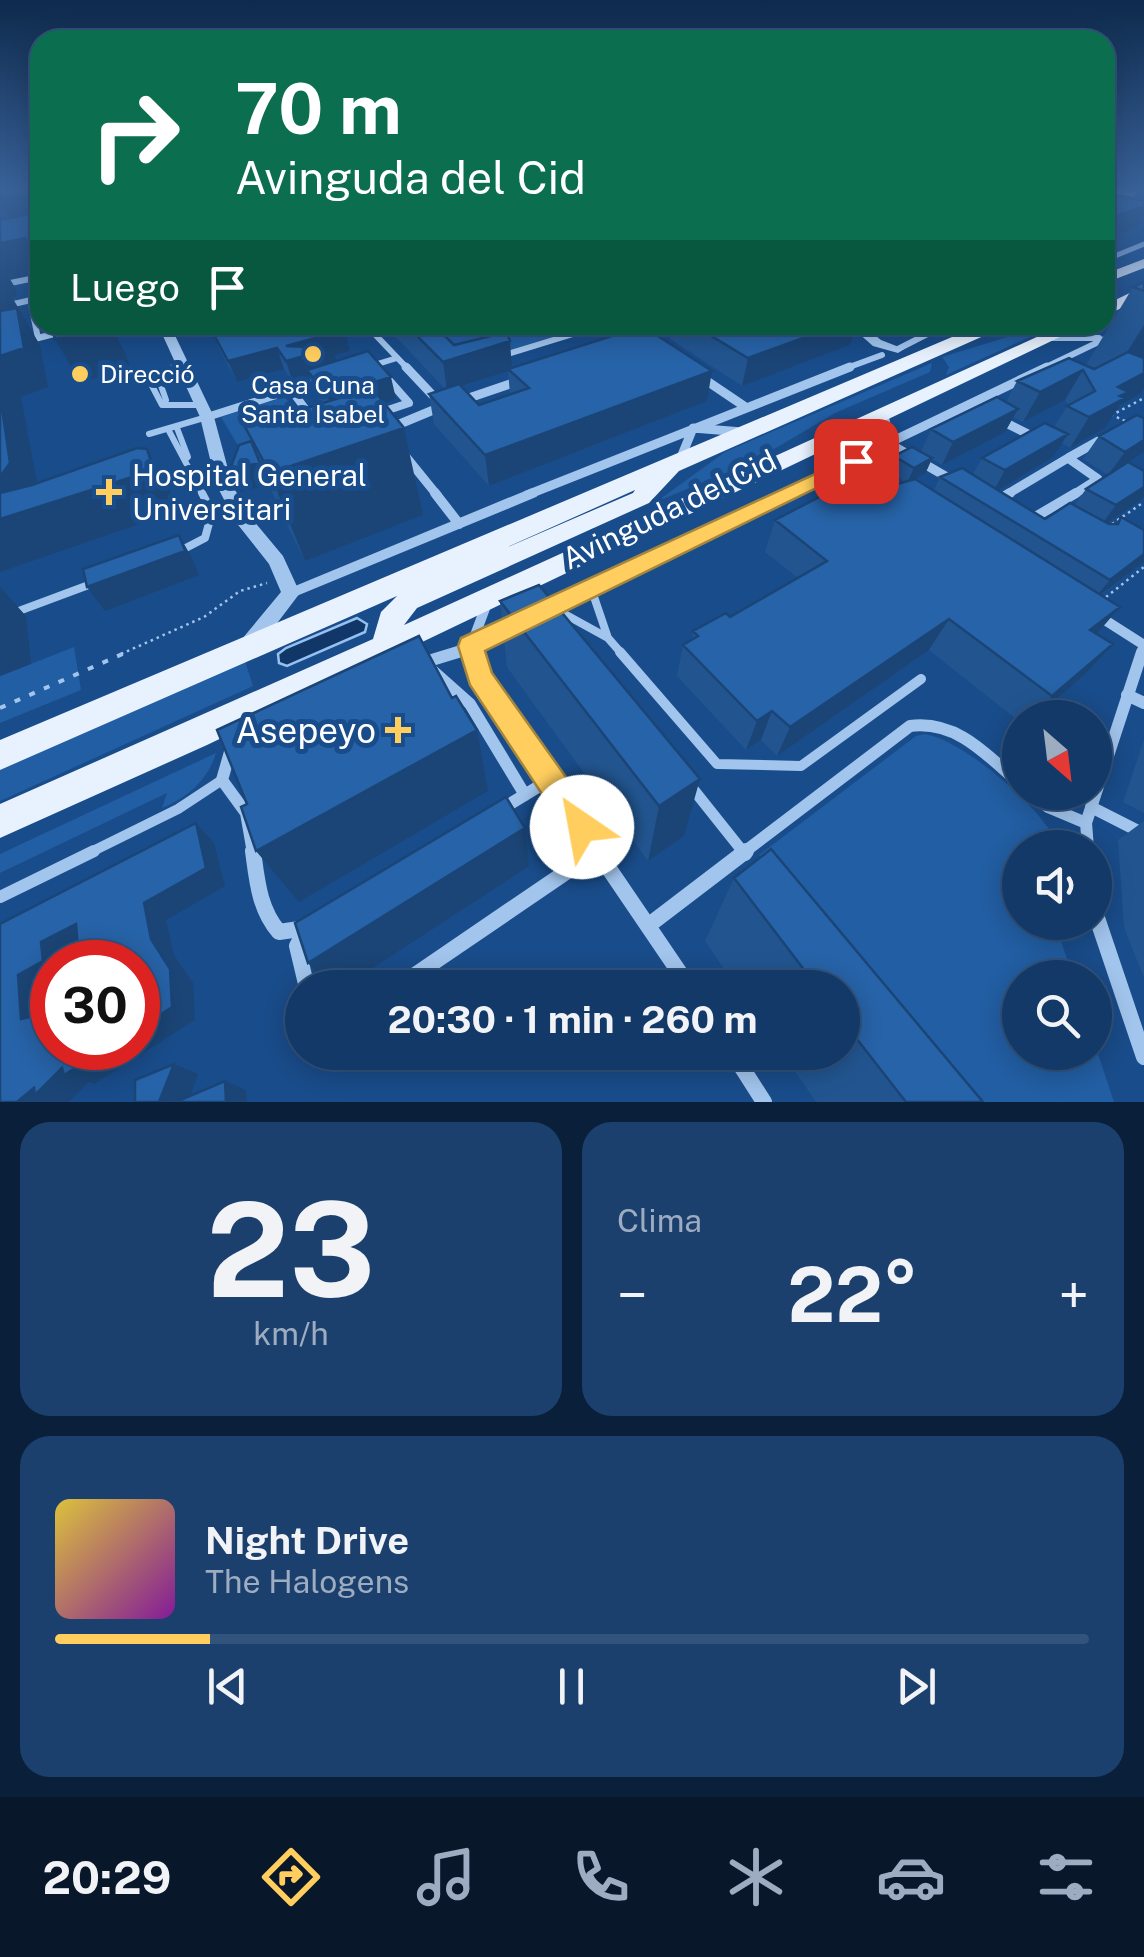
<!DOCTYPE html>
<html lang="es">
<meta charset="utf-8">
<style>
:root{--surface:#133968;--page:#1c406e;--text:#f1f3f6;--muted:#9dacc0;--line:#32537c;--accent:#ffce5e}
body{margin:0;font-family:"Public Sans",sans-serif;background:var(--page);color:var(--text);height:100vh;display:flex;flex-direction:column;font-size:38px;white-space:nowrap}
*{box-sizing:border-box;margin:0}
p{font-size:32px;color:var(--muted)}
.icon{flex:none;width:55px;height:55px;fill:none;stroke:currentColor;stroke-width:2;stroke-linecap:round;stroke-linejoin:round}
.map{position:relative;height:1102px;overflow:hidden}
.panel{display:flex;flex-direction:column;gap:20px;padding:20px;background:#0a1f39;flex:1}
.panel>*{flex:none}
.top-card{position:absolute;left:30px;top:30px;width:1085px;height:305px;border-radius:30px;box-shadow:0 5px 25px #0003,0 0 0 2px var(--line);background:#0b6e4f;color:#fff;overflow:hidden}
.needle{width:65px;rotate:152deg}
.buttons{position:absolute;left:1002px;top:700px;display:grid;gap:20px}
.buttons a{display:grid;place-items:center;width:110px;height:110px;border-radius:50%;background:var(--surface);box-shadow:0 5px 25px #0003,0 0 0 2px var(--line);font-size:50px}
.speed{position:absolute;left:30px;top:940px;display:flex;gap:20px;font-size:50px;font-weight:700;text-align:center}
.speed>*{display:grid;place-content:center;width:130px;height:130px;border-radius:50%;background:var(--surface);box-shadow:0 5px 25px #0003,0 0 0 2px var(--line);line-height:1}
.speed .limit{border:15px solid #d22;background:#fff;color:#111}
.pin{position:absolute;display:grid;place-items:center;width:85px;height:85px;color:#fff;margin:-42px;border-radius:20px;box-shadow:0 5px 15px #0006}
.me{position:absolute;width:110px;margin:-55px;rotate:327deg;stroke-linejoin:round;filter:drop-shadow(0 0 8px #0008)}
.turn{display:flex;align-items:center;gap:35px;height:210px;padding:0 40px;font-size:45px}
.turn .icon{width:130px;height:130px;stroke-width:2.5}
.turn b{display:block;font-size:70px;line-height:85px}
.then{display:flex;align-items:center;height:95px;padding:0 40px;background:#0003;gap:20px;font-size:38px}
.big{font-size:75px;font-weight:700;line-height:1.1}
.panel .widget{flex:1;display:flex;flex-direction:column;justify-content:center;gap:15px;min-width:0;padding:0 35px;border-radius:30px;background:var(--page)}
.panel .dial{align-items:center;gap:0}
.dial b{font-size:130px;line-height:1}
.song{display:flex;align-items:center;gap:30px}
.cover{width:120px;height:120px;border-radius:15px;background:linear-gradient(135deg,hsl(50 70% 55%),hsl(290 70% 35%))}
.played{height:10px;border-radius:5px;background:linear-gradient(90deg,var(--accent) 15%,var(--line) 15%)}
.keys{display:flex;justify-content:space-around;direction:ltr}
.heat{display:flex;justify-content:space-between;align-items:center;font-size:55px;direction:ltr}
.panel .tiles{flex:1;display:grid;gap:20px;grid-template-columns:1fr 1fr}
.widget:last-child{grid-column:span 2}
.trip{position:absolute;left:285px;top:970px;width:575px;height:100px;border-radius:50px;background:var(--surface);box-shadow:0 5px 25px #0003,0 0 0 2px var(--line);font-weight:700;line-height:100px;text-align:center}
.tabs{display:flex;height:160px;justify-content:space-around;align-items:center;background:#08172a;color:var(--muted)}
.tabs .icon{width:70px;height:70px}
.tabs .active{color:var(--accent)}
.tabs b{font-size:45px;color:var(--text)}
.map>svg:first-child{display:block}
.green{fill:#225ea3}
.water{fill:#103767;stroke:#95c0f0;stroke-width:2.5}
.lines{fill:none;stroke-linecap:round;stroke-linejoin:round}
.path-far1{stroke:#a2c5ed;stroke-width:2.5;stroke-dasharray:2.5 4;stroke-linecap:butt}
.path{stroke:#a2c5ed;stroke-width:4;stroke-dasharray:6 10;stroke-linecap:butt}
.service-far4{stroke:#a2c5ed;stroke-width:5}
.service-far3{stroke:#a2c5ed;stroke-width:6}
.service-far2{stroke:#a2c5ed;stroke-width:8}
.service-far1{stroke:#a2c5ed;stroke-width:10}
.service{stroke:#a2c5ed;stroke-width:12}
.pedestrian-far3{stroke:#a2c5ed;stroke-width:6}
.pedestrian-far2{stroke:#a2c5ed;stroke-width:8}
.pedestrian-far1{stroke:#a2c5ed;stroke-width:11}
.pedestrian{stroke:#a2c5ed;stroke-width:14}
.minor-far5{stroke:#a2c5ed;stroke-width:5}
.minor-far4{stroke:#a2c5ed;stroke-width:6}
.minor-far3{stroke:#a2c5ed;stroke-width:9}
.minor-far2{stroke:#a2c5ed;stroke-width:10}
.minor-far1{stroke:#a2c5ed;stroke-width:12}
.minor{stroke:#a2c5ed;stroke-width:16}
.tertiary{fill:#a2c5ed;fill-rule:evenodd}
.primary{fill:#e8f2ff;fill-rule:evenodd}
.wall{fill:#225590;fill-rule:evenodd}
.shaded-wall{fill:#1b4576}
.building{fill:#2763a8;stroke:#1b4576;stroke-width:2.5}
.route{fill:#ffce5e;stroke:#a6863d;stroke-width:2.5}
.poi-dot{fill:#ffce5e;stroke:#194c8a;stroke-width:4}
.labels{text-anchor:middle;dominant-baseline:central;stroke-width:10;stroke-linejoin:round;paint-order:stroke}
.far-poi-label{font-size:25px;fill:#fff;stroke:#194c8a;text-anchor:start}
.poi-label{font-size:30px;fill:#fff;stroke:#194c8a;text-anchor:start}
.street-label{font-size:30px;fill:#fff;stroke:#194c8a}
.near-poi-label{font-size:35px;fill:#fff;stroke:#194c8a;text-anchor:end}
</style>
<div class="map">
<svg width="1144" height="1102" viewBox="0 0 1144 1102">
<rect width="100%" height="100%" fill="#194c8a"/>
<path class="green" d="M427,325H570L576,330L467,363Z
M1047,325H1056L946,375L949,367L942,357Z
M932,363L930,372L835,413L754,461L656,502L725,452Z
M285,397L310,431L243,454L221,417Z
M74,647L81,690L0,723V676Z
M245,661L253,686L0,801V767Z
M925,734C962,740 1030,799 1050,831L1051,847L1020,848V922L1055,923L1073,977L1020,978V1052H1095V1045L1114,1102H961L759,855L916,736Z
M216,753C208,780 187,798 162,808L167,793L0,873V854Z"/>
<path class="water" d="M357,618L367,624L365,632L287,666L279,663L278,654L286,648Z"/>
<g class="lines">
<path class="path-far1" d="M1125,421L1112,415L1144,398
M1112,524L1144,502
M1106,597L1144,567
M121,654L204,617L240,591L267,583"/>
<path class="path" d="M0,708L127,652"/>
<path class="service-far4" d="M170,369L181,359"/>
<path class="service-far3" d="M151,384L162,405H201
M166,400L159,380L173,367
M177,428L188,457L185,460
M169,431L203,495
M149,434L207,417"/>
<path class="service-far2" d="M178,552L205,538L212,512L202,493
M591,588L608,638
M559,611L608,638L622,654
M0,618L94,583"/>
<path class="service-far1" d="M620,652L717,764L801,766L921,679
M89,853L178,809L222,780"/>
<path class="service" d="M0,897L94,851"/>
<path class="pedestrian-far3" d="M0,285L40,277
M0,307L40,298
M501,356L586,330L579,325
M371,366L397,358"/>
<path class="pedestrian-far2" d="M292,391L312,418
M382,412L409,403L386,377
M207,417L323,380"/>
<path class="pedestrian-far1" d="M689,784L744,853"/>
<path class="pedestrian" d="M742,851L745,854"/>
<path class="minor-far5" d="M1105,189L1144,196
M1105,260L1144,244"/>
<path class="minor-far4" d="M30,300L38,338
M366,325L408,369
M1051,338H1099
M645,340L690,325
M898,349L945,325
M844,369L882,355
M1042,369L1111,336"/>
<path class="minor-far3" d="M406,367L439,402
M701,377L744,406
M460,401L519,381
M884,415L890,444
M1000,420L1034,437
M390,428L443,406
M829,441L890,444L952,480
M407,458L437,495
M1068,458L1102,439
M680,460L693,428L742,432
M856,461L901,490
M527,495L850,367
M780,495L1047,367
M1006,495L1068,458L1098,479L1073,495"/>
<path class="minor-far2" d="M435,493L459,524
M1010,493L992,504L1025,523L1076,493
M241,517L287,500
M291,593L533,493
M545,609L786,493
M1097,615L1144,645
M453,654L512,625
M473,654L471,646L487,603
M1141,654L1144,645"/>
<path class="minor-far1" d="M473,652L480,677L599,853
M422,663L458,652
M425,664L470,704L525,795
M1127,695L1144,703
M232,745L222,780L246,813L253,853
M1030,792L1048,807L1086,823
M1091,807L1144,834
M500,810L551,779
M1088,848L1086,823L1142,652
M593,853L598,850
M743,853L910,726C957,720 987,755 1020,784"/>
<path class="minor" d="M253,851C257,880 259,909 279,932L306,928
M597,851L690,988
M1095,912L1144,1057
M649,925L746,851
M306,929L297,946L307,988
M396,988L597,851
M732,1052L764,1102"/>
<path class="tertiary" d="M81,325H102L0,351V343Z
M158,325H170L214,417L232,484L248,514L283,556L300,593L256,651L249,653L242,651L239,645L242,639L281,592L269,564L235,521L216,484L200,417Z
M849,325H862L881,340L904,349L898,353L873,346Z"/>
<path class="primary" d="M1144,259V268L1105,283V274Z
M1144,286V297L1105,316V305Z
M1030,325L988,334L679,471L649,503L417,608L404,625L1063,325H1085L207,745L0,838V804L373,639L381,612L397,596L0,770V740L978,326ZM635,490L633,493L501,550Z"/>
</g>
<path class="wall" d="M1138,187H1144V217L1139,226L1133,199Z
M1144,282V388L1140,394L1120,405L1105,428L1070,448L1062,443L1053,457L998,490L1045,519L1074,506L1086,489L1108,475L1083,459L1099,436L1144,452L1128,462L1144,471V496L1140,501L1107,523L1116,524L1121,517L1144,530V562L1101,595L1120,607L1096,634L1084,675L1035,718H1020V722L929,650L777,756L761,740L746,750L677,676L683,645L692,640L693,631L730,617L798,578L765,552L775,520L905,482L888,471L894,456L921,452L931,429L1006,402L1017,381L1086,365L1133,287ZM1065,400L1068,405L1054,427L982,458L973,474L940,477L934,490L915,479L925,474L932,459L942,465L1005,432L1013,417L1023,422Z
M392,325H434L454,345L512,368L604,338L585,325H666L648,330L707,401L489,486L434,424L429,394L445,389L395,336ZM508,371L510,394L479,405L461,387Z
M671,325H856L850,345L742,386L670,339Z
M345,330L350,351L335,355L337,361L396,399L384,403L423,515L305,561L281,513L269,485L240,492L230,469L251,441L245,427L322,403L314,392L310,377L293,383L284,369L237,382L220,351L212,331Z
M500,601L684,836L648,861L507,667Z
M1144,740V813L1123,802Z
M1144,821V978L1124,927L1118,840Z
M734,878L983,1102H816L782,1052H842V988H737L705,941Z"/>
<path class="shaded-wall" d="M28,195L40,219L16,229L0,201V197Z
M1144,206V217L1139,226L1105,239V220Z
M26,238L40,273L10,279L16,289L17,296L12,297L40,345L48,387L21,397L41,504L147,449L170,490L177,511L0,572V243Z
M40,288V301L33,289Z
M111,325L126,355L131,369L80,382L55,339Z
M606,325H666L631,334L629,325V334L606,340Z
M839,325H856L850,345L742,386L748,358Z
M1144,325V359L1112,376Z
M345,330L350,351L335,355L339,368L307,370L310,377L293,383L286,361V346Z
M510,341L512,370L508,369V371L447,391L443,362Z
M277,348L284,369L237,382L228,361Z
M1083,370L1065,400L1023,422L1040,392Z
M712,371L707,401L489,486L485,455Z
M1144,373V388L1140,394L1120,405L1105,428L1070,448L1089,417L1118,387Z
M391,377L396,399L335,420L328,397Z
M1018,409L1005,432L942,465L953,442Z
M404,428L423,515L305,561L270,473Z
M1068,434L1053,457L992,494L1005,470Z
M1144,440V452L1108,475L1125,452Z
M932,458L925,474L907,483L914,468Z
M260,463L269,485L240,492L230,469Z
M1144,487V496L1140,501L1098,529L1116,505Z
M179,535L192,558L199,575L105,611L87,587Z
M1144,554V562L1092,601L1110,580Z
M0,587L26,616L31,664L0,676Z
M1120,607L1093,638L1090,630Z
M949,619L929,650L777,756L790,727Z
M1113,644L1084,675L1035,718H1033L1052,696Z
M772,711L761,740L746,750L757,721Z
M477,730L488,791L299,902L256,851Z
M700,779L684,836L648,861L659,806Z
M196,823L214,843L225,886L166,920L174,955L193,983L195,1020L94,1084L89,1082L69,1102H17L62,1068L107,1048H138V1029L151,939L144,903Z
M525,828L529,866L342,988H332L308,963Z
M76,924L102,940L70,958V962H52V987L49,989L52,1031L21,1019L18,975L41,942Z
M174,1064L198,1074L188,1102H159Z
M225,1081L246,1090L247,1102H226Z"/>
<path class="building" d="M0,187H40V288L33,289L26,238L0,243V220L27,215L28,195L0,197Z
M1107,194L1144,201V206L1105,220V195Z
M1144,282V291L1133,287Z
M17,308L24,348L0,356V311Z
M51,325H109V327L55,339Z
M236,325H340L345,330L286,346L333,348L286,361L277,348L228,361L212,331Z
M406,325H434L454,345L507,332L510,341L443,362Z
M629,325H641L712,371L485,455L429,394L459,384L479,405L529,388L508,369L631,330Z
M693,325H839L748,358Z
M368,351L391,377L328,397L307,370Z
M1128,352L1144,358V373L1118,387L1129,392L1120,396L1125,398L1089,417L1067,406L1095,391L1083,370L1040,392L1017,381L1069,358L1094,369Z
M372,388L404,428L270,473L245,427Z
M0,394L10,463L0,477Z
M997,397L1018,409L953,442L931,429Z
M1137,415L1144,418V440L1125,452L1099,436Z
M1045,423L1068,434L1005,470L982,458Z
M251,441L260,463L230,469L239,445Z
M912,447L932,458L914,468L894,456Z
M137,448L147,449L154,470L0,519V493L32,485Z
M1128,462L1144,471V487L1116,505L1086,489Z
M962,468L1045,519L1070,503L1109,524H1118L1121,517L1144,530V554L1110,580L940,477Z
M856,478L876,490L915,479L1120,607L1090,630L1113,644L1052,696L949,619L790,727L772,711L757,721L683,645L698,636L693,631L726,613L730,617L827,561L775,520Z
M179,535L185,551L87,587L83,569Z
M539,585L700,779L659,806L500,601Z
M419,636L452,698L456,696L477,730L256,851L241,807L247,804L217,730Z
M506,797L525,828L308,963L295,923Z
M196,823L206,868L144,903L151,939L170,969L172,1007L138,1029V962H79L76,924L41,942L43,961L18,975L21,1019L52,1012V1048H107L64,1075L62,1068L35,1095L34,1088L17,1102H0V924Z
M771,849L983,1102H906L842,1020V988H818L734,878Z
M174,1064L159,1102H135V1080Z
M225,1081L226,1102H176Z"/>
<linearGradient id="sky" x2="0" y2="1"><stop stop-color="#0e2a4c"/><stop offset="0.55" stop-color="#386198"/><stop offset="1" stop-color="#386198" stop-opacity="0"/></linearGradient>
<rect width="1144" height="342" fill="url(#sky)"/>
<path class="route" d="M856,455L866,461L863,465L485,651L492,673L593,815L598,827L593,838L582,843L571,838L470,685L458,646L461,638Z"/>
<g class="poi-dot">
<circle cx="313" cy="354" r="10"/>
<circle cx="80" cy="374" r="10"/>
<path d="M104 477h10v10h10v10h-10v10h-10v-10h-10v-10h10z"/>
<path d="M393 715h10v10h10v10h-10v10h-10v-10h-10v-10h10z"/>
</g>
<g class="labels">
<g class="far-poi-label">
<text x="100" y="374">Direcció</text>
<text x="313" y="385" text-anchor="middle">Casa Cuna<tspan x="313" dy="29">Santa Isabel</tspan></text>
</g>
<g class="poi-label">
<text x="132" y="475">Hospital General<tspan x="132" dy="34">Universitari</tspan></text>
</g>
<g class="street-label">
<text transform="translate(669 509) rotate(-26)">Avinguda del Cid</text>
</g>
<g class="near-poi-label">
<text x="376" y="730">Asepeyo</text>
</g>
</g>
</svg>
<div class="buttons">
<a><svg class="needle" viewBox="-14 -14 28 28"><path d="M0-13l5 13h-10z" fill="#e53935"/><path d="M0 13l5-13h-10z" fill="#9dacc0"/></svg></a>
<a><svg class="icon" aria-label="sound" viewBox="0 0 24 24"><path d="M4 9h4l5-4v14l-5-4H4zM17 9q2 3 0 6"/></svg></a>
<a><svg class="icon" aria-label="search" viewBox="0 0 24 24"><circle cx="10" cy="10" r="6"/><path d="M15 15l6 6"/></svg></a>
</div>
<div class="speed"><div class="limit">30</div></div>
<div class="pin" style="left:856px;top:461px;background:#d93025"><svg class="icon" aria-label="arrive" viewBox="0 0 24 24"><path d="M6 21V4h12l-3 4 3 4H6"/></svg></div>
<svg class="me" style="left:582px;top:827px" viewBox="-20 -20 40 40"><circle r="19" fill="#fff"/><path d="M0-13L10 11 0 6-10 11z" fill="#ffce5e"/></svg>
<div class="trip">20:30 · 1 min · 260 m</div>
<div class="top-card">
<div class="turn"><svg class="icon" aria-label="right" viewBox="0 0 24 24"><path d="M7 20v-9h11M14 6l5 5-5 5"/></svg><div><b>70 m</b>Avinguda del Cid</div></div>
<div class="then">Luego<svg class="icon" aria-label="arrive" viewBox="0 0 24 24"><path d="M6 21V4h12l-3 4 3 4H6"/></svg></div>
</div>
</div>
<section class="panel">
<div class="tiles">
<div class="widget dial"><b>23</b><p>km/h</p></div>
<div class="widget"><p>Clima</p>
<div class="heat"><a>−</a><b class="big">22°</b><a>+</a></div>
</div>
<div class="widget">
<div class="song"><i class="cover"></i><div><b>Night Drive</b><p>The Halogens</p></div></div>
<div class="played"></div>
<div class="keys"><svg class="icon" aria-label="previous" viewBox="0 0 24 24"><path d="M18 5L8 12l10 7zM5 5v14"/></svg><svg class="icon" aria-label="pause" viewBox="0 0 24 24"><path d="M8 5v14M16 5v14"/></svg><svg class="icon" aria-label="next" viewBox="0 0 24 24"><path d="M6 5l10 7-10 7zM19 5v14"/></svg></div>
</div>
</div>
</section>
<nav class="tabs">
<b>20:29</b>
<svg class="icon active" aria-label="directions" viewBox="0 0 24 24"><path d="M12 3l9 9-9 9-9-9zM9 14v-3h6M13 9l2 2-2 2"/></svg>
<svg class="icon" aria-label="music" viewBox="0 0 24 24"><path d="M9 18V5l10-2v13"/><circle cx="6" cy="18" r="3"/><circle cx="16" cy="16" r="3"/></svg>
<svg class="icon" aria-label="phone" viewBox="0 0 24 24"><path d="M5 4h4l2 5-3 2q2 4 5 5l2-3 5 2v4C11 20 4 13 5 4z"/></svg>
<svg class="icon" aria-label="climate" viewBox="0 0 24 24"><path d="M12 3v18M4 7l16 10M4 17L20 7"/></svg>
<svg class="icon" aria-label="car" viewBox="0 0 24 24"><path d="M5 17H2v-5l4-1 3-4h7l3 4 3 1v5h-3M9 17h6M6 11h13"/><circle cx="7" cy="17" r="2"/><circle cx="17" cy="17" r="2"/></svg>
<svg class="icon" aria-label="filters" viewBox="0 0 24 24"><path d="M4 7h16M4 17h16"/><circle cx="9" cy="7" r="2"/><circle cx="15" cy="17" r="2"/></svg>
</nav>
